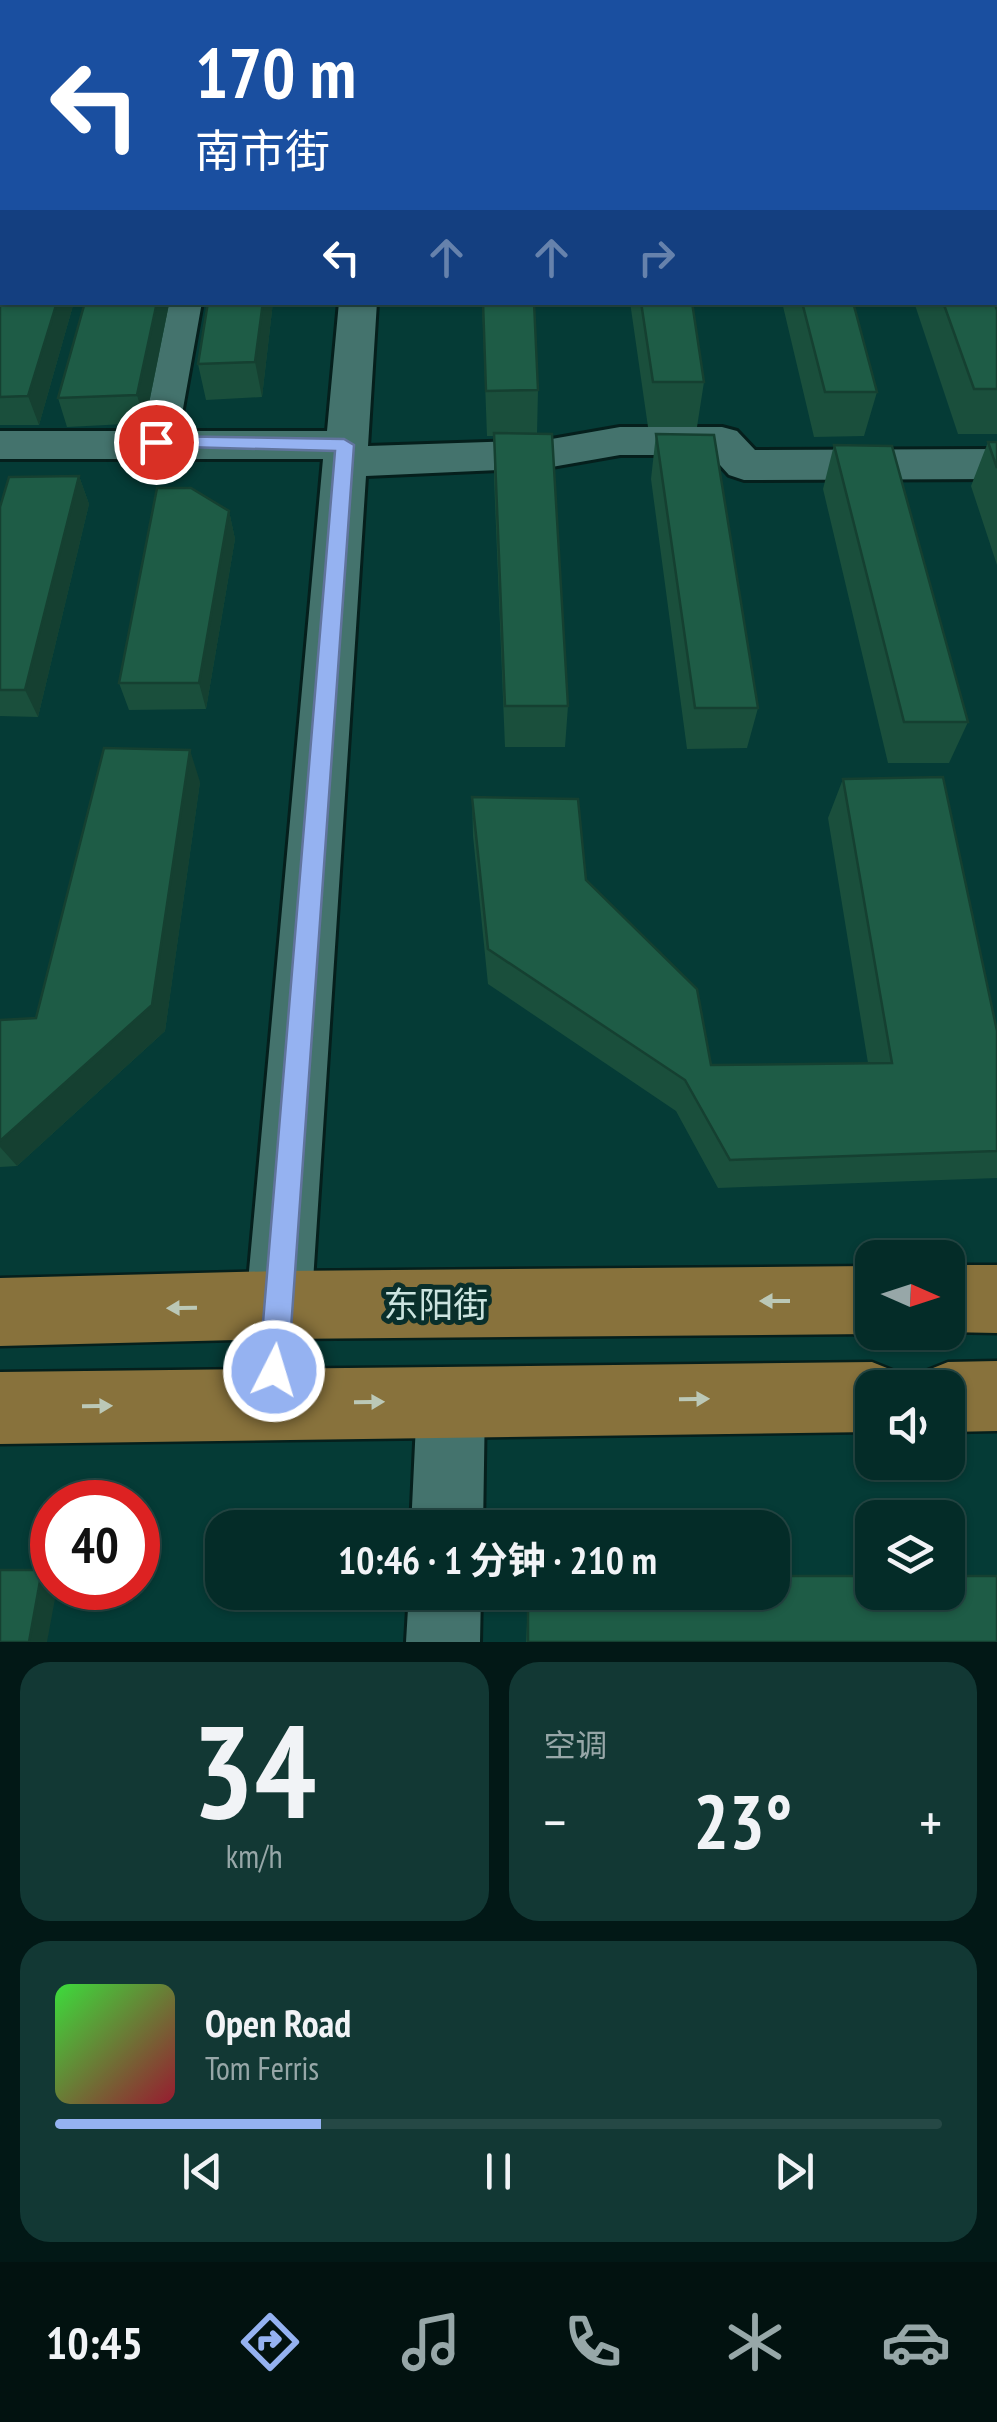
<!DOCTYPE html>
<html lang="zh">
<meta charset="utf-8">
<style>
:root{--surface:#042c28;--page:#123834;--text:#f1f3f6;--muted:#97a7a8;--line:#254845;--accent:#95b2f1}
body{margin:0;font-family:"PT Sans Narrow","Noto Sans SC",sans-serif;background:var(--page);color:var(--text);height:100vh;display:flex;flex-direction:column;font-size:38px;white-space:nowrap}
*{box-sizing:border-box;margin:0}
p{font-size:32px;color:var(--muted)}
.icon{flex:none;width:55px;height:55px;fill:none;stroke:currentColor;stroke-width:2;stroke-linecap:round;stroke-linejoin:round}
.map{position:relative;height:1642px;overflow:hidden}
.panel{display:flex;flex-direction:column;gap:20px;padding:20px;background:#021816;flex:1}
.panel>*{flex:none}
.banner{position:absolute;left:0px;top:0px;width:998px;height:305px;box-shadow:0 2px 8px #0004,0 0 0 2px var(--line);background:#1a4fa0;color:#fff;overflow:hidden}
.needle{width:65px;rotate:93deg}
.controls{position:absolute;left:855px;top:1240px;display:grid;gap:20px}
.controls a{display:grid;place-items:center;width:110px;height:110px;border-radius:20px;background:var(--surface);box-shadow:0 2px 8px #0004,0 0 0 2px var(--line);font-size:50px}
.speed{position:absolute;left:30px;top:1480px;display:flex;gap:20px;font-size:50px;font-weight:700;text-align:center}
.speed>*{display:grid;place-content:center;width:130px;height:130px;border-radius:50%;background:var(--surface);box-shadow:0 2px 8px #0004,0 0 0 2px var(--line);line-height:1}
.speed .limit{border:15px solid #d22;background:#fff;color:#111}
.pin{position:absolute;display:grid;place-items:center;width:85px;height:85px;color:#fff;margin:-42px;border:5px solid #fff;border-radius:50%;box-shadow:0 2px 10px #0007}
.me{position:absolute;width:110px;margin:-55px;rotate:5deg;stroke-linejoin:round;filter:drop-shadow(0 0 8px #0008)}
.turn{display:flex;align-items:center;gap:35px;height:210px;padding:0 30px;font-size:45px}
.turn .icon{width:130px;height:130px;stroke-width:2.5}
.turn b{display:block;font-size:70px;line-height:85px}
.lanes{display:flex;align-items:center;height:95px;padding:0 30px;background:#0003;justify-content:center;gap:50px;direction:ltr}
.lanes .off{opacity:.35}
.big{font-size:75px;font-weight:700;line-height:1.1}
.panel .widget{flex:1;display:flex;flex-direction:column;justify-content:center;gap:15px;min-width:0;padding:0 35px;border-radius:30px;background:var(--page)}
.panel .dial{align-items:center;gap:0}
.dial b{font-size:130px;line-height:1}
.song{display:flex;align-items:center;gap:30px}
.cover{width:120px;height:120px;border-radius:15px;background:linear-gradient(135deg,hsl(120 70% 55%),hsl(350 70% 35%))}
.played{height:10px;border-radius:5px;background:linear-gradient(90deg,var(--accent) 30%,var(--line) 30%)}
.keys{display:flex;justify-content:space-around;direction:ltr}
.heat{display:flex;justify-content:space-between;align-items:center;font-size:55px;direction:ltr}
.panel .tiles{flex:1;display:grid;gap:20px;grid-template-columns:1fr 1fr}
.widget:last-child{grid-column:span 2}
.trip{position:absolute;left:205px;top:1510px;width:585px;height:100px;border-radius:30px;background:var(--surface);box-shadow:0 2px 8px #0004,0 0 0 2px var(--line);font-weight:700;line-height:100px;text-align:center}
.menu{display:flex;height:160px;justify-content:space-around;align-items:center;background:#021210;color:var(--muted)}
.menu .icon{width:70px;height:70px}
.menu .active{color:var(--accent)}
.menu b{font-size:45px;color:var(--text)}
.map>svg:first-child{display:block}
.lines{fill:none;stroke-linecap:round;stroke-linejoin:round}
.minor-casing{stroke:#051f1c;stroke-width:6}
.major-casing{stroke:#051f1c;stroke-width:5}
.minor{fill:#44736d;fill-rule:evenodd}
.major{fill:#88723c;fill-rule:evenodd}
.wall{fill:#1a4f3c}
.shaded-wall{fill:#154031}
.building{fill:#1e5c46;stroke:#154031;stroke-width:2.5}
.oneway{fill:#bbc8b7}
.route{fill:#95b2f1;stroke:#61749d;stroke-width:2.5}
.labels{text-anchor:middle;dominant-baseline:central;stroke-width:10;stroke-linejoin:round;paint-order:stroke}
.near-street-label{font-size:35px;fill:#cce4e0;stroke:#092f2b}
</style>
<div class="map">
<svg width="997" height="1642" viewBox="0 0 997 1642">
<rect width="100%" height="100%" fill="#053b36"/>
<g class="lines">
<defs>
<path id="minor" d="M225,0H255V2H225Z
M366,0H396V2H366Z
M716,0H746V2H716Z
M995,202H997V224H995Z
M164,302H202L179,431H327L339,302H377L368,446L546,440L620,427H722L737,431L755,450L997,449V479L744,480L729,475L711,455H620L546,468L366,476L305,1403L295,1427L271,1437L247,1427L237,1403L323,459H0V431H137Z
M451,1368L475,1378L485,1402L483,1528H411L417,1402L427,1378Z
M409,1592H481L480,1642H406Z"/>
<path id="major" d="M948,1265H997V1333L946,1332Z
M872,1266V1332H876L872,1334L279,1339L0,1346V1278L279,1271Z
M997,1361V1431L948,1432V1388H916L923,1372L948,1362Z
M872,1362L897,1372L904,1388H872V1432L0,1444V1372Z"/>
</defs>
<use href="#minor" class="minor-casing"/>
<use href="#major" class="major-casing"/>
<use href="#minor" class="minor"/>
<use href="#major" class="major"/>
</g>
<path class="wall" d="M0,0H70L69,2H2V224L0,231Z
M964,0H997V180H995V2H965Z
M0,273L2,302H74L39,425H0Z
M273,302L262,397L206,400L198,364Z
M482,302H534L538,390L537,434L568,706L565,747H505L494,478V436H487Z
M630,302H692L704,382L697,427H648Z
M782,302H853L877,392L864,436L814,437Z
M914,302H994L997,310V434H958Z
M169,304L145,423L67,427L58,398Z
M656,434L758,708L747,748L687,749L651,479Z
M988,442H997V565L971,486Z
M834,445L968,722L949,763H888L823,489Z
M79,476L89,504L38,717L0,716V507Z
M229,511L235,539L206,709L129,710L119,683Z
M843,779L997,1031V1178L718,1188L676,1111L488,984L473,836L472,797L586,880L711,1065L868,1063L828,818Z
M200,782L165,1031L17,1166L0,1167V1020L36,1018Z
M617,1592H772L997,1642H526L528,1602L611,1603Z"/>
<path class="shaded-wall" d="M53,0H70L69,2H52Z
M2,168V224L0,231V175Z
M57,302H74L39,425L28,396Z
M157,302L169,304L145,423L137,395Z
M263,302H273L262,397L255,362Z
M79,476L89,504L38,717L25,690Z
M229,511L235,539L206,709L199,683Z
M190,750L200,782L165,1031L17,1166L0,1147V1141Z
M42,1570L52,1574V1588H57L47,1642H29Z"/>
<path class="building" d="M0,0H53L52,2H2V26H0Z
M88,0H142V2H87Z
M166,0H221L220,2H165Z
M262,0H313L312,2H262Z
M500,0H551V2H500Z
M628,0H679L680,2H628Z
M995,20L997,25V135H995Z
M0,39H2V107H0Z
M0,132H2V168L0,175Z
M0,273H2V302H57L28,396L0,397Z
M85,302H157L137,395L58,398Z
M208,302H263L255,362L198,364Z
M483,302H534L538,390L486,391Z
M641,302H692L704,382H653Z
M802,302H853L877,392H825Z
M943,302H994L997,310V389H974Z
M494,433L552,434L568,706H505Z
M656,434L714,435L758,708H695Z
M988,442H997V468Z
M834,445L892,446L968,722H904Z
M79,476L25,690H0V507L9,477Z
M157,488H191L229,511L199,683H119Z
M104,748L190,750L152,1005L0,1141V1020L36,1018Z
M943,777L997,1031V1151L730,1160L685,1080L488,949L472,797L578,799L586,880L697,989L711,1065L892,1063L843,779Z
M0,1570H42L29,1642H0Z
M772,1576H872V1592H948V1576H997V1642H528V1602L614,1603L619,1592H772Z"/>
<defs><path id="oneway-solid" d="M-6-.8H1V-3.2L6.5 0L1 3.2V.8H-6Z" transform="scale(2.5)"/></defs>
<g class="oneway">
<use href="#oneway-solid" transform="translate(775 1301) rotate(180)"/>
<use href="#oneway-solid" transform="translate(182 1308) rotate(179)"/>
<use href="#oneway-solid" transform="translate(694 1399) rotate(-1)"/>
<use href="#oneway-solid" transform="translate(369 1402) rotate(-1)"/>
<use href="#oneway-solid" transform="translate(97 1406) rotate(-1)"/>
</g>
<path class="route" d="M156,436L344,439L354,445L288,1371L284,1381L274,1385L263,1381L259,1371L335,451L149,446L147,442Z"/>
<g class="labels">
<g class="near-street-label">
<text x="436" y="1304">东阳街</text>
</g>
</g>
</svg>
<div class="controls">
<a><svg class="needle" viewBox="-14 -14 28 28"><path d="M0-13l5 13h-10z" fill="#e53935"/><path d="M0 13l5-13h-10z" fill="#97a7a8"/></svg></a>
<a><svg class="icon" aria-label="sound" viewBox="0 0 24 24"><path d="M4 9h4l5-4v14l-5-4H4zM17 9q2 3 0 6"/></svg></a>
<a><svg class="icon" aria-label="layers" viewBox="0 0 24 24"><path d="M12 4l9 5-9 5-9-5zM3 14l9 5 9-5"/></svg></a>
</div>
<div class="speed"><div class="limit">40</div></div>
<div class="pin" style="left:156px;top:442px;background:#d93025"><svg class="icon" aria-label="arrive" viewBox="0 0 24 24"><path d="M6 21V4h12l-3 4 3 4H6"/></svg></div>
<svg class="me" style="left:274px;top:1371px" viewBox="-20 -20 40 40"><circle r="17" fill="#95b2f1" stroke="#fff" stroke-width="3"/><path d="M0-11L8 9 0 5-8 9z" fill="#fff"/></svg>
<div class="trip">10:46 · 1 分钟 · 210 m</div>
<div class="banner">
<div class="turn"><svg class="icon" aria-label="left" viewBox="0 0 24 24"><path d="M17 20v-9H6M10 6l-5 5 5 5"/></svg><div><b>170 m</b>南市街</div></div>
<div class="lanes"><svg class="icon" aria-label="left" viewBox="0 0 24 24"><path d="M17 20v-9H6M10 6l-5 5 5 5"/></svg><svg class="icon off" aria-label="ahead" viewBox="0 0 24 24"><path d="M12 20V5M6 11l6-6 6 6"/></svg><svg class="icon off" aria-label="ahead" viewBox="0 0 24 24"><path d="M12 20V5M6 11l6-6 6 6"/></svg><svg class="icon off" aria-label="right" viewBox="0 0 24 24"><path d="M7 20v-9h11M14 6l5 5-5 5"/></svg></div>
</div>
</div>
<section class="panel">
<div class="tiles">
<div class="widget dial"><b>34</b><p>km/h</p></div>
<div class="widget"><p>空调</p>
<div class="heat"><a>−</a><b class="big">23°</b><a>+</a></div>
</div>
<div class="widget">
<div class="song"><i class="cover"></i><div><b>Open Road</b><p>Tom Ferris</p></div></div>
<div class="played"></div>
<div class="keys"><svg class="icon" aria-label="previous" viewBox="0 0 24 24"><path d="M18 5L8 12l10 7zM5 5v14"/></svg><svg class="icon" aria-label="pause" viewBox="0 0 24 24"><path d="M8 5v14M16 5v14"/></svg><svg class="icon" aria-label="next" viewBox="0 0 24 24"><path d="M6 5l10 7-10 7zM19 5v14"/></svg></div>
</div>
</div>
</section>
<nav class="menu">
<b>10:45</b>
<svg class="icon active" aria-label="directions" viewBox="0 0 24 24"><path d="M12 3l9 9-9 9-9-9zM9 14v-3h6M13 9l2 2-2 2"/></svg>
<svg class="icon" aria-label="music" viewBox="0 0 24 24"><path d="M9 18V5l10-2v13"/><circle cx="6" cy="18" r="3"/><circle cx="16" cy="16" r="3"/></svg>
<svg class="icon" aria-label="phone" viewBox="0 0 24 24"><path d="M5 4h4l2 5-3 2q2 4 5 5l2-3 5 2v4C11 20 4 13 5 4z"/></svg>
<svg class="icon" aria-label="climate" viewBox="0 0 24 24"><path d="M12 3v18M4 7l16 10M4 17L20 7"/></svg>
<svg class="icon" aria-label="car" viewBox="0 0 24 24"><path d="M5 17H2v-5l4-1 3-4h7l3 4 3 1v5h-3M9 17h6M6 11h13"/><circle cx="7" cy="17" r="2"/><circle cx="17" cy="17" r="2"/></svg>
</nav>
